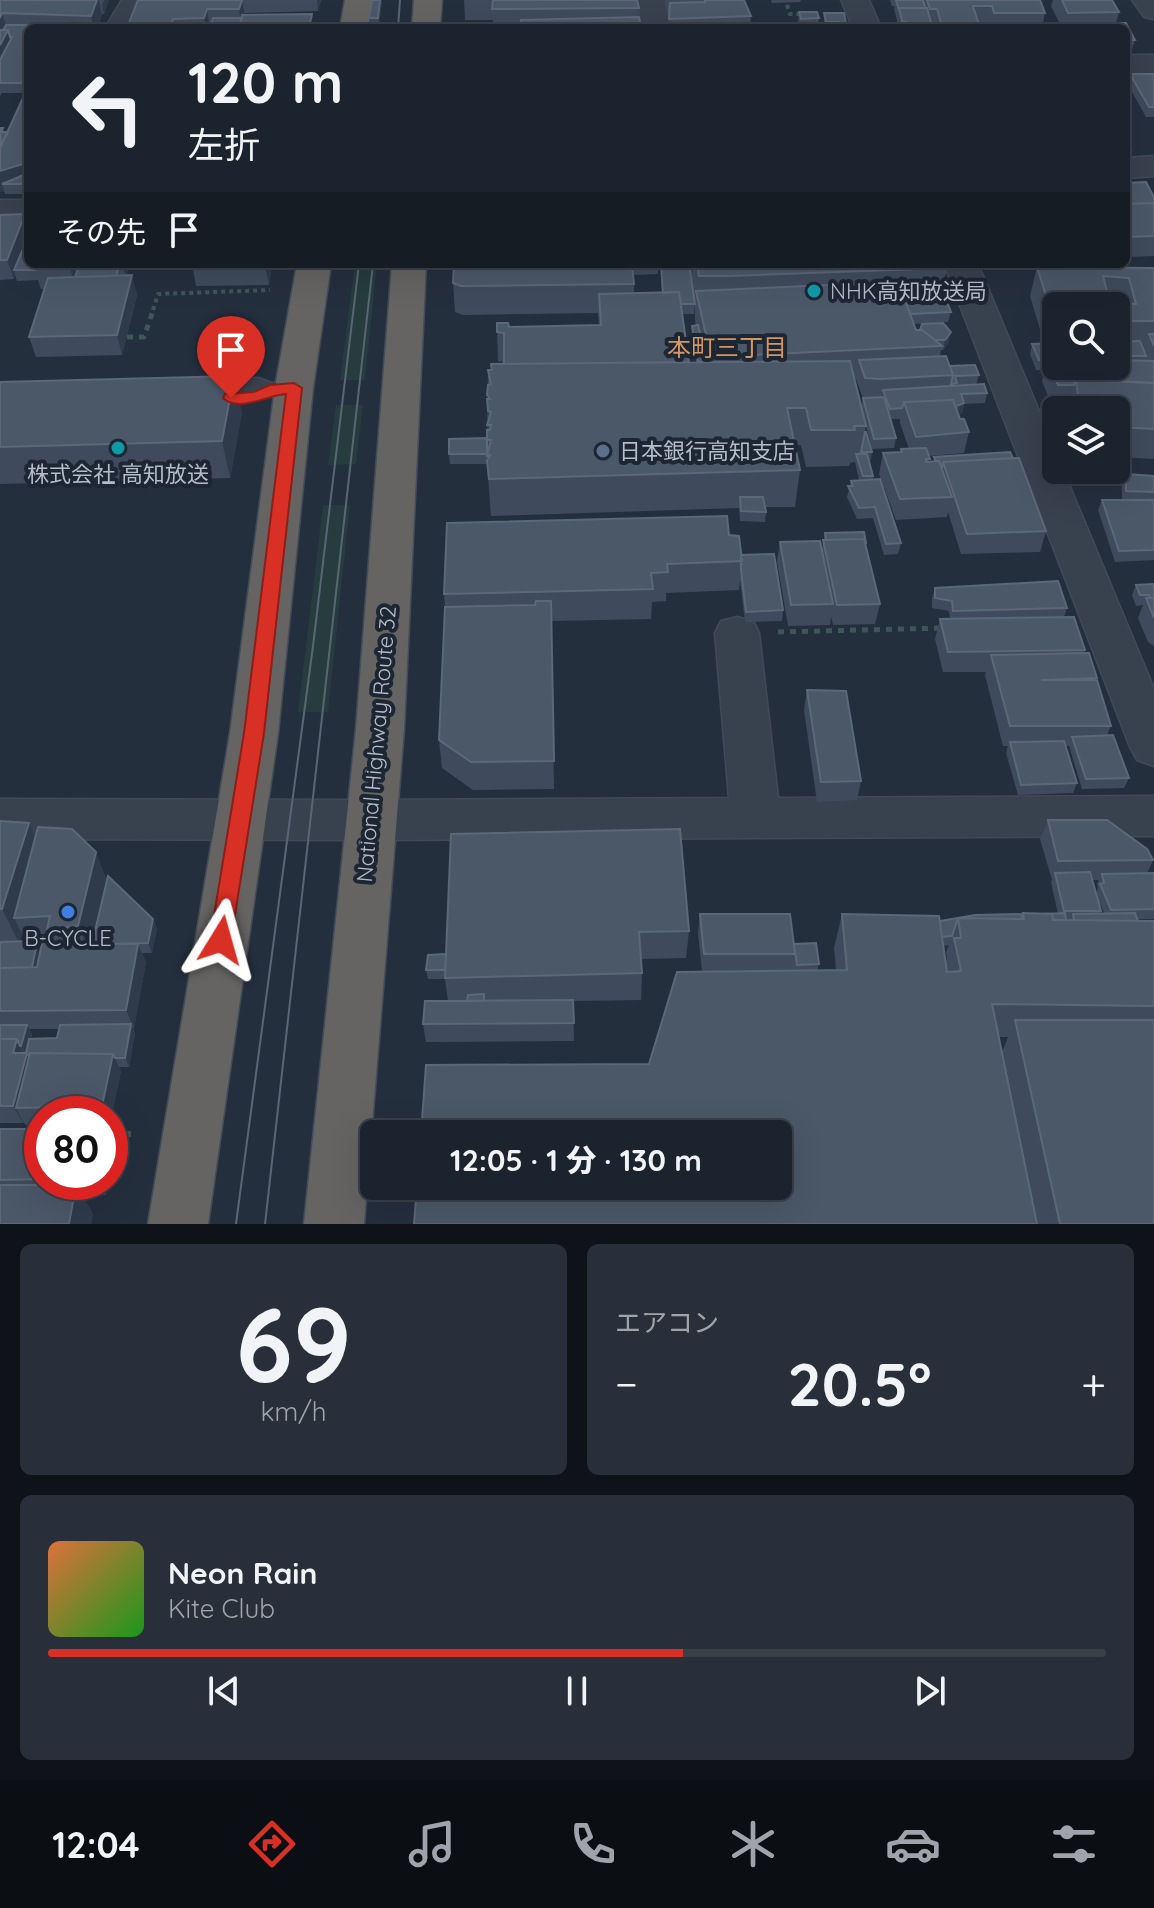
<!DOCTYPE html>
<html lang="ja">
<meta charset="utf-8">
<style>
:root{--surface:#1b232e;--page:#282f3a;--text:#f1f3f6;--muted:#a0a4aa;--line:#39404a;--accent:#d93025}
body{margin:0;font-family:Quicksand,"Noto Sans JP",sans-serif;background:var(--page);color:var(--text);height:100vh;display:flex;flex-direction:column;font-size:30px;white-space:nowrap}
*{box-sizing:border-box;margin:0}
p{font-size:26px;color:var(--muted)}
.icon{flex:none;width:44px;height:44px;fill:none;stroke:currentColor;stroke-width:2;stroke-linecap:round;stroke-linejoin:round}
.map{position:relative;height:1224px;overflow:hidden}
.drawer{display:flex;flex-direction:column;gap:20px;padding:20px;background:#0f1319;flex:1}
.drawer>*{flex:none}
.top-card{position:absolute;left:24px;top:24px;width:1106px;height:244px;border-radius:12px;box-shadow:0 8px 32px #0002,0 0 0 2px var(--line);background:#1b232e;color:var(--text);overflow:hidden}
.fabs{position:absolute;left:1042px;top:292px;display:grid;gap:16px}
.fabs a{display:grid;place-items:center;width:88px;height:88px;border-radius:12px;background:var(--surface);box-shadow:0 8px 32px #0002,0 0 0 2px var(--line);font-size:40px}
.speed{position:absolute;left:24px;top:1096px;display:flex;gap:16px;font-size:40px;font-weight:700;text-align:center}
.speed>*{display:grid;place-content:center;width:104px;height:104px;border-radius:50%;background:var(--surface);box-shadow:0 8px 32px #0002,0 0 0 2px var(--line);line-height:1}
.speed .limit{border:12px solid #d22;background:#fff;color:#111}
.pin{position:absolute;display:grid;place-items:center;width:68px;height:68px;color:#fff;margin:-82px -34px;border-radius:50% 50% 50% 0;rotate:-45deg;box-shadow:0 0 8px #0007}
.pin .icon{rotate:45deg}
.me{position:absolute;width:88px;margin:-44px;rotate:8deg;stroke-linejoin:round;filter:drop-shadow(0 0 6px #0008)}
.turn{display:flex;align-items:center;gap:28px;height:168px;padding:0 32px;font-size:36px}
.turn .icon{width:104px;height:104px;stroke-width:2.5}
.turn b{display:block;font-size:56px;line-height:68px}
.then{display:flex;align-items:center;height:76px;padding:0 32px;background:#0003;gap:16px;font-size:30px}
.big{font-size:60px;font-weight:800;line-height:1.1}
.drawer .tile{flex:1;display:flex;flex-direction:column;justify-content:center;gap:12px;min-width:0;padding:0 28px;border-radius:12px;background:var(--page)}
.drawer .dial{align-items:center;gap:0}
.dial b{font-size:104px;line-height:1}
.song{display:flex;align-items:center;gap:24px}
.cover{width:96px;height:96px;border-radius:12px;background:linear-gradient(135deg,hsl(20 70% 55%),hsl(120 70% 35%))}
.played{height:8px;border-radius:4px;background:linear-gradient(90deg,var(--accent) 60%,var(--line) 60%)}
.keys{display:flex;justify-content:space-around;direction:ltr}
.heat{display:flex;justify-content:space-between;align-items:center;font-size:44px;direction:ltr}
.drawer .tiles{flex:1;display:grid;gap:20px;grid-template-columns:1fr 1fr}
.tile:last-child{grid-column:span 2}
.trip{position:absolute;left:360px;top:1120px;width:432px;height:80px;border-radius:12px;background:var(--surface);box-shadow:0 8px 32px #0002,0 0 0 2px var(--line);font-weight:800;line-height:80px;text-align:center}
.tab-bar{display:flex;height:128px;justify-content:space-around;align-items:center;background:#0b0e12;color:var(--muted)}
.tab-bar .icon{width:56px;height:56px}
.tab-bar .current{color:var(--accent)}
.tab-bar b{font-size:36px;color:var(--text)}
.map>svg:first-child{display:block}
.green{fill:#263c3f}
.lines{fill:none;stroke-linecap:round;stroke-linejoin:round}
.service-casing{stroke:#414a57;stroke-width:3}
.pedestrian-casing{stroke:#414a57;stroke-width:3}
.minor-casing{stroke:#414a57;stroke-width:3}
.tertiary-casing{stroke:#414a57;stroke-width:3}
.trunk-casing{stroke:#434c59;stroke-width:3}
.path-far2{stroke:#3f5557;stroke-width:4;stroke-dasharray:4 4;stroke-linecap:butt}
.path-far1{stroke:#3f5557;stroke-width:5;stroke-dasharray:6 6;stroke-linecap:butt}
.path{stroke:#3f5557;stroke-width:6;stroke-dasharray:7 7;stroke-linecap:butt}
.service{fill:#38414e;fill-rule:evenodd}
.pedestrian{fill:#38414e;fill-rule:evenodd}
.minor{fill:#38414e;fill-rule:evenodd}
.tertiary{fill:#38414e;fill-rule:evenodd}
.trunk{fill:#656462;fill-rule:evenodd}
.tram{stroke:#5a6575;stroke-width:2}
.wall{fill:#3f4b5c;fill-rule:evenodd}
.shaded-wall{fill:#2f3b4b}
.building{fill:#4b5868;stroke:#5c6777;stroke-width:2;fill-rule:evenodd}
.route{fill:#d93025;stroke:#8d1f18;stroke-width:2}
.culture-dot{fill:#0f9aa8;stroke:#1d2633;stroke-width:3}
.service-dot{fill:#5c6f8a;stroke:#1d2633;stroke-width:3}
.shop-dot{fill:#3f7fe0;stroke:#1d2633;stroke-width:3}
.labels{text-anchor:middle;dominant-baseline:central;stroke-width:8;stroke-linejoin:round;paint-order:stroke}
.poi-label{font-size:22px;fill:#b4bcc9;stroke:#1d2633;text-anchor:start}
.street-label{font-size:22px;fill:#b4bcc9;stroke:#1d2633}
.neighbourhood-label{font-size:24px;fill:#d59563;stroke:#1d2633}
</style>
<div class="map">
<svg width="1154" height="1224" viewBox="0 0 1154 1224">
<rect width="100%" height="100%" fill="#242f3e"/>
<path class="green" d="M355,264H377L365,380H340Z
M336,405H363L356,464L328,465Z
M323,505H350L328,712H298Z"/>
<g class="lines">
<defs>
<path id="service" d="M258,378L272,383L294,381L304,388C292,404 267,392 250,392C235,392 206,400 196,387L206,380Z"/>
<path id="pedestrian" d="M122,0H146L129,28H105Z"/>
<path id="minor" d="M637,0H665L670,28H642Z
M1132,0H1154V19L1144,17Z
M1154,156V176L1126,178V158Z
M0,200H28V220H0Z
M737,617L753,621L759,633L778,798L1154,796V836L371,840L353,834L346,820L353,806L371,800L729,798L715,633L721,621Z"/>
<path id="tertiary" d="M841,0H869L881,28H853Z
M1126,55H1154V73H1126Z
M944,264H978L1056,452V470H1063L1154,689V766L1137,760L1130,747Z
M0,799L371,800L389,806L396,820L389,834L371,840L0,839Z"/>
<path id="trunk" d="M345,0H373L368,28H340Z
M414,0H442L440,28H412Z
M297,264H331L313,388L278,733L208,1224H148L230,733L275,388Z
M392,264H426L404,729L364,1224H304L356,729Z"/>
</defs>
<use href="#service" class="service-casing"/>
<use href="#pedestrian" class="pedestrian-casing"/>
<use href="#minor" class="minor-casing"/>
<use href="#tertiary" class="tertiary-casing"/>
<use href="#trunk" class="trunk-casing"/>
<path class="path-far2" d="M787,5L790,14H803
M153,310L158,294L270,290"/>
<path class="path-far1" d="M127,337H144L154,308
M778,632L944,628"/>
<path class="path" d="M110,1134H138"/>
<use href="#service" class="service"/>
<use href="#pedestrian" class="pedestrian"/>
<use href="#minor" class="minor"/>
<use href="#tertiary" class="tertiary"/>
<use href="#trunk" class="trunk"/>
<path class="tram" d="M398,28L400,0
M236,1224L313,646L359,264
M265,1224L373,264"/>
</g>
<path class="wall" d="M0,0H109L104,14H102L98,28H28V194H5L4,191L0,192V128H3L4,132H8L25,93H2L0,96Z
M138,0H321L318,11L245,13V15L313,28H127Z
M372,0H382L379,27H370L369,18Z
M464,0H637L638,17L641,28H493V20H465Z
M665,0H744L751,16L750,28L799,26L798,21L799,12L819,18L818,25H824V13L846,23L850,28H669V21Z
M771,0H801L800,2L772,3Z
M890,0H1040L1045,13L1042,28H897V20L894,9L895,6H892Z
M1053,0H1112L1119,12L1116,23H1126L1135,40L1132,49H1126V28H1056L1057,24H1060L1051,6Z
M1130,74H1154V117H1146L1127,83Z
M1126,140L1131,150L1128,160H1126Z
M1126,183L1154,197V256L1126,257Z
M25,214L28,224V264H130L128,266L127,275L137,295L122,355L36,357L29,337L45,289H41L38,280L17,281L15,275L14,279L0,280V215Z
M192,264H272V265L269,285L196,286Z
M633,264H658V274L634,275Z
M660,264H689L695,304L694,314H682L689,362H696L692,336V326L696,325L695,320V307L691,274L692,264H946L947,268L940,302L951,312L948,322L914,324L916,330H920L949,342L943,350H941L940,356L950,366L979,375L976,385L987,393L985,403L964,404L962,413L958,415L960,419L969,432L964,453L928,456L929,462H933L934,457L1046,531L1040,552L961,554L948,512L947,517L896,520L879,474L883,453H900L901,449H909L900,423V419H890L896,438L894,448L872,449L866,426L865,432L872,452L870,462H869L873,476V479L901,543L898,554L884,555L873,518L857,519L847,497L851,481L859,480L855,462L850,463L849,466L806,467L801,445H795L800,470L795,507H765L766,512L765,522L740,521L739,508L491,516L487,464H450L449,454L487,438L488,370L504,364V362L498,361L497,332L509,327L599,325L598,313L463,315L455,312L453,283L634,284V293H662ZM854,379H856L863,398L861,406Z
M1037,267L1154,268V459L1116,457V410H1067L1068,405L1052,406L1042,381L1045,370H1036L1030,354L1032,344L1044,343L1030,296ZM1056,306H1116V366H1056Z
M0,382L242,412L230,478L0,484Z
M1126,474L1154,476V560L1115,562L1098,510L1102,500H1122V485Z
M825,533L866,543V546L880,604L875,624L833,625L831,616L830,625L788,626L777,562L780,542L822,548Z
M729,535L741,555L783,610L782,621L745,622L740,580L739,590L666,593V601L652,602L651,619L551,621L554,789L473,790L442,768L439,740L445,608L444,594Z
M1154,584V646L1148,642L1138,618L1143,605L1136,606L1132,595L1136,585Z
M935,588L1067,608L1064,617L1085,650L1084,653L1097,678L1096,680L1111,726L1107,735L1129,778L1124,788L1082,789L1069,746H1066L1077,783L1073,793L1018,795L1006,753L1008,746H1003L985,675L986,672H943L935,639L940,619H950L949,611L932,608V598Z
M807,690L861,781L857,800L817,802L804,710Z
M1048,820L1153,860L1147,874L1154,873V919H1138V921H1154V1224H1037L649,1064L702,971L698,933L700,914L794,944L819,964L817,971L836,970L834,948L842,914L940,921L975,915L1058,914L1051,882L1052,880L1040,839ZM1092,880H1099L1097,884L1098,888L1096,894ZM1096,894L1104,913H1100L1101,911ZM949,945L946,952L947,958L946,963L943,946ZM999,1037H1008L1002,1052Z
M0,821L35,838L107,880L97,922L153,919L157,929L152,953H142L146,962L134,1028H133L135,1033L129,1067H119L121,1071L110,1123V1114H42V1125H26L23,1122V1123H0ZM22,934L26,941H20ZM42,944L40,955L35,945ZM29,1029H59L57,1038L31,1039L32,1034Z
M451,834L689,931L686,958L641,959L642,973L641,1000L573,1001L574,1041L426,1042L423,1024L448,1001L445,979H428L426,970L446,954Z
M0,1129H42V1182H108L106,1195H82L93,1214L91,1224H0Z"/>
<path class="shaded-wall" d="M97,0H99L102,16L98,28H94L91,16Z
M104,0H109L104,14L102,5Z
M242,0L245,16L241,21L239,9Z
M317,0H321L318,11Z
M380,0H382L379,27L378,18Z
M207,9L210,27V28H206L204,18Z
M2,13L13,48L0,61V18Z
M28,151V184H2L4,191L0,192V171Z
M25,214L28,224V242L14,270L15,275L14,279L7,260Z
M72,264H84L76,288L70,268Z
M124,264H130L128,266L126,278L123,268Z
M266,264H272L269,285L265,265Z
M132,275L137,295L122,355L117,335Z
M951,332L949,342L943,350L945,340Z
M234,376L242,412L230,478L222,441Z
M964,403L962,413L957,416L959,405Z
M29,823L44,858L14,918L22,934L19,943L2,909Z
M96,852L107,880L90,953L78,926Z
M153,919L157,929L152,953L148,943Z
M35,943L41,957L36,979L32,970Z
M138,944L146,962L134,1028L126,1010Z
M131,1024L135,1033L129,1067L125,1058Z
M27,1025L32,1034L26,1055L21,1046Z
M17,1039L26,1057L27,1053L37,1071L16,1108L23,1122V1123L13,1106V1053Z
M113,1054L121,1071L110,1123V1114H106L102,1106Z
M110,1134L115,1145L110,1173Z
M99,1182H108L106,1195Z
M76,1185L93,1214L91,1224H69Z"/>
<path class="building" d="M0,0H97L91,16L2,13L0,18Z
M138,0H242L239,9H207L204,18L173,19L170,28H127Z
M372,0H380L378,18H369Z
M493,0H637L639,8L492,9Z
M705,0H744L751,16L669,19L670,3L705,2Z
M896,0H923L925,8H899V10Z
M927,0H1040L1045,13H994L992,6H973L980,28H922L902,21L899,8H927L931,23H941L937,9H930Z
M1062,0H1112L1119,12L1068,13Z
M799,12H817L819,18L801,19Z
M824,13H844L846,23H850V28H834L833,23L840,22H826Z
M312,14L309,28H239L242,15Z
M639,17L641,27L638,28H521V20Z
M213,18H242L239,28H210Z
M1080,23H1126L1135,40H1126V28H1082Z
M1057,24H1078L1079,28H1059Z
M6,25H93L91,28H28V83H0V60L12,37H10L8,30H3Z
M830,25L831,28H742Z
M980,26H1008V28H980Z
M0,30H8L0,45Z
M1130,74H1154V107H1149Z
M28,87V151L23,164L0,171V148Z
M0,128H3L1,132H8L1,145Z
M1126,140L1131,150H1126Z
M28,168V184H2L26,174Z
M1146,182L1154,197V203L1126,204V183Z
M1154,203V236L1126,237V204Z
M25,214L7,260H0V215Z
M28,237V264H37L35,270H14Z
M37,264H72L70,268L35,269Z
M80,264H124L123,268L118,269L116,276L75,277Z
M192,264H266L265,265L192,266Z
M454,264H632L634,284L461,286L453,283Z
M661,264H689L695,304H681L679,292L663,293Z
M697,264H946L947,268L730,276H699Z
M1037,267L1154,268V321H1116V306H1056V321H1054ZM1103,276L1129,278L1136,304L1110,303Z
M132,275L117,335L29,337L48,278Z
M898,282L916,330H922L942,346L711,357L696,291Z
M679,292L689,362L504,364V333L497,332V323H508L509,327L601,325L599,294Z
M935,299L936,302H947L951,312L910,314L905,300Z
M943,323L951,332L945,340H935L922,330H920L922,324Z
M698,325L707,362H698L692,326Z
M1149,334H1154V346Z
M1140,341L1146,356H1129L1130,359L1116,360V342Z
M1056,343V353H1051L1048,360H1039L1032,344Z
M1051,353H1056V366H1109L1116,381L1076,380L1074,385H1058L1048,361Z
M946,356L953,375L881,379L865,378L859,360Z
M1116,360L1154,361V383L1120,381L1115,366H1116Z
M850,361L866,426H854L855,430H811L806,408H787L800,470L489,479L487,461L490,455L487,456L491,440H487V430H490L491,425H487L491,412L488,411L487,399H490L487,395L488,385L491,384L488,370H492L491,364Z
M975,365L979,375L955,376L957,383L951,384L953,375L950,366Z
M234,376L222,441L0,447V382Z
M1076,380L1154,383V429L1116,427V410H1080Z
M984,384L987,393L961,394L964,403L959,405L955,406L953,400L904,402L902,408L890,409L883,390Z
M884,397L896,438L874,439L863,398Z
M953,400L960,419H964L969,432L916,437L904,402Z
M865,432H866L872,452H861Z
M487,438V454H449V439Z
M926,448L930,459H926V462L939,461L952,497L900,499L883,453L902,452L901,449Z
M1010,452L1013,458L943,462L942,468L939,461H936L934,457Z
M856,454H867L873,476H863Z
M1019,458L1046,531L967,534L943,462Z
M1126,474L1154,476V492L1126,491Z
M880,479L901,543L886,544L875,507L859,508L848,486H853L851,481Z
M740,497H763L766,512L741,511Z
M1102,500H1154V550L1119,551Z
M727,516L729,535L739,536L742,561L667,564L668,572L651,573L653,589L444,594L447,523Z
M864,532L866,543H865L864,539L826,540L825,533Z
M864,539L880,604L837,605L823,540Z
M820,541L833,604L791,605L780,542Z
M774,554L783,610L746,612L741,570V555Z
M1058,581L1067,608L953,611L952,601L935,598V588Z
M1154,584V598H1150L1149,595H1140L1136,585Z
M1146,598H1154V618Z
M536,601H551L554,761L471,762L439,740L445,607L535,605Z
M1074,617L1085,650L948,652L940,619Z
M1089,653L1097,678L1041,680H1097L1111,726H1010L991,655Z
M807,690L846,691L861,781L821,782Z
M1113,735L1129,778L1086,779L1072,737Z
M1064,741L1077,783L1021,785L1010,742Z
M1048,820H1107L1147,849L1153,860L1058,861Z
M0,821L29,823L2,909H0Z
M38,827L72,829L96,852L78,926L47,929L50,916L14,918Z
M680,829L689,931L639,932L642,973L445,978L451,834Z
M1090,872L1101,911H1064L1055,873Z
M1154,873V909L1111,910L1100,884L1104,883L1102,874Z
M108,876L153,919L148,943L92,944Z
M1023,913L1052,914L1053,920L1154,921V1006L992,1004L1037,1224H414L417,1186H778V1134H421L426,1065L649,1064L677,972L847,970L842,914L939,916L947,972L961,971L954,938H961L958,918L1024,919Z
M1065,913L1066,920H1053L1052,914H1041Z
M1135,913L1138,921L1074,920L1073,914Z
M700,914H790L795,954H704Z
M1023,914L1021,919L958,918L952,936L942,937L940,921L975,915Z
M28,941V943H35L33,948H36L32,967L0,968V942Z
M42,943L138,944L126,1010L0,1011V968L37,967Z
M816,943L819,964L797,965L794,944Z
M446,954L445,970H426L428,955Z
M484,994V1001H467L468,995Z
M573,1000L574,1023L423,1024L425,1001Z
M1015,1020H1154V1224H1060Z
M131,1024L125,1058H115L113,1054L30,1053L29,1056L27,1053H26L29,1039L57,1038L60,1025Z
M0,1025H27L21,1046H20L17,1039H0Z
M0,1039H17L13,1053H27L13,1106H0Z
M30,1053L113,1054L102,1106L16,1108Z
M0,1129H42V1179L0,1180Z
M0,1185H76L69,1224H0Z"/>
<path class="route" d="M294,383L302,388L264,733L231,940L228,947L221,950L213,947L210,940L244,733L286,394C267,395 239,413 223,398L225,394L254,392L270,385Z"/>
<g class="culture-dot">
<circle cx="814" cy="291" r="8"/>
<circle cx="118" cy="448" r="8"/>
</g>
<circle class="service-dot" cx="603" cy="451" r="8"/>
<circle class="shop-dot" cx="68" cy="912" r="8"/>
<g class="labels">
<g class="poi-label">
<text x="830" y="291">NHK高知放送局</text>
<text x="619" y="451">日本銀行高知支店</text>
<text x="118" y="474" text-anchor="middle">株式会社 高知放送</text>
<text x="68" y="938" text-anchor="middle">B-CYCLE</text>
</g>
<g class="street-label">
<text transform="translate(376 744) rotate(-85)">National Highway Route 32</text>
</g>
<g class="neighbourhood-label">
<text x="727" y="347">本町三丁目</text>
</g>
</g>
</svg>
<div class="fabs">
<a><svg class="icon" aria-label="search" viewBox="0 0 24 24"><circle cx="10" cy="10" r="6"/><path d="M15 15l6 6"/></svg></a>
<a><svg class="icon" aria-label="layers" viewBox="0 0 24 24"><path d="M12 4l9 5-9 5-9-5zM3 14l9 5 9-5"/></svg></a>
</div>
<div class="speed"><div class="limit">80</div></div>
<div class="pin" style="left:231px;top:398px;background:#d93025"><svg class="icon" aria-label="arrive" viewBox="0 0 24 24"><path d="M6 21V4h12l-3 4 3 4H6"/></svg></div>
<svg class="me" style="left:221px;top:940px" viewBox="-20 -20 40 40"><path d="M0-17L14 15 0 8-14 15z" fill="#d93025" stroke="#fff" stroke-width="4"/></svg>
<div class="trip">12:05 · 1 分 · 130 m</div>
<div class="top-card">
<div class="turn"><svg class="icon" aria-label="left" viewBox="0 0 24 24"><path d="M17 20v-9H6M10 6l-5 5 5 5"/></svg><div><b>120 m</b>左折</div></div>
<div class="then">その先<svg class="icon" aria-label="arrive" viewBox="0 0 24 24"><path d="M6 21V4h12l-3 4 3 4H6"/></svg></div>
</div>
</div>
<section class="drawer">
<div class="tiles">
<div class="tile dial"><b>69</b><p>km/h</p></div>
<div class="tile"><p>エアコン</p>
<div class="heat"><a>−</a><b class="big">20.5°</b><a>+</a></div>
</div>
<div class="tile">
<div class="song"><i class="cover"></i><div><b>Neon Rain</b><p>Kite Club</p></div></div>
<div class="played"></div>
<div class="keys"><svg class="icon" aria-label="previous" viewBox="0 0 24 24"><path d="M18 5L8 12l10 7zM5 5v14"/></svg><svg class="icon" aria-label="pause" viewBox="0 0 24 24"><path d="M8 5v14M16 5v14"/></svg><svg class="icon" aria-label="next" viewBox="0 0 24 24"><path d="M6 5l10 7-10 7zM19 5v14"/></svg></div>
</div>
</div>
</section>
<nav class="tab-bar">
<b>12:04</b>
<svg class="icon current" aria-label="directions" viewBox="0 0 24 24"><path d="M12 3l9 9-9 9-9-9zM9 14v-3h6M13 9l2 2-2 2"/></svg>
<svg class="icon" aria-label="music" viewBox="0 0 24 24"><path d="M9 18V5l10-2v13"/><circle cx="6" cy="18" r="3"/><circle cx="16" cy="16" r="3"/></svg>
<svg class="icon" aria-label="phone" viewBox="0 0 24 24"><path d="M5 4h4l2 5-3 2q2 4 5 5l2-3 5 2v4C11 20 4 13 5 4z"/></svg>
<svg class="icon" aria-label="climate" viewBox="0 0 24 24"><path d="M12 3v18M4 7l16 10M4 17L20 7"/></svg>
<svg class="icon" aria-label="car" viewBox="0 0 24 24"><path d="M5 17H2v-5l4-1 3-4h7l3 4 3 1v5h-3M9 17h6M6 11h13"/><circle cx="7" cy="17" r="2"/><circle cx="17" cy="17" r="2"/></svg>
<svg class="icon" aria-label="filters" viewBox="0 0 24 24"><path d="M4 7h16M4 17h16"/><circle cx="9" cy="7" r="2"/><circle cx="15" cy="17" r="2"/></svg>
</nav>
